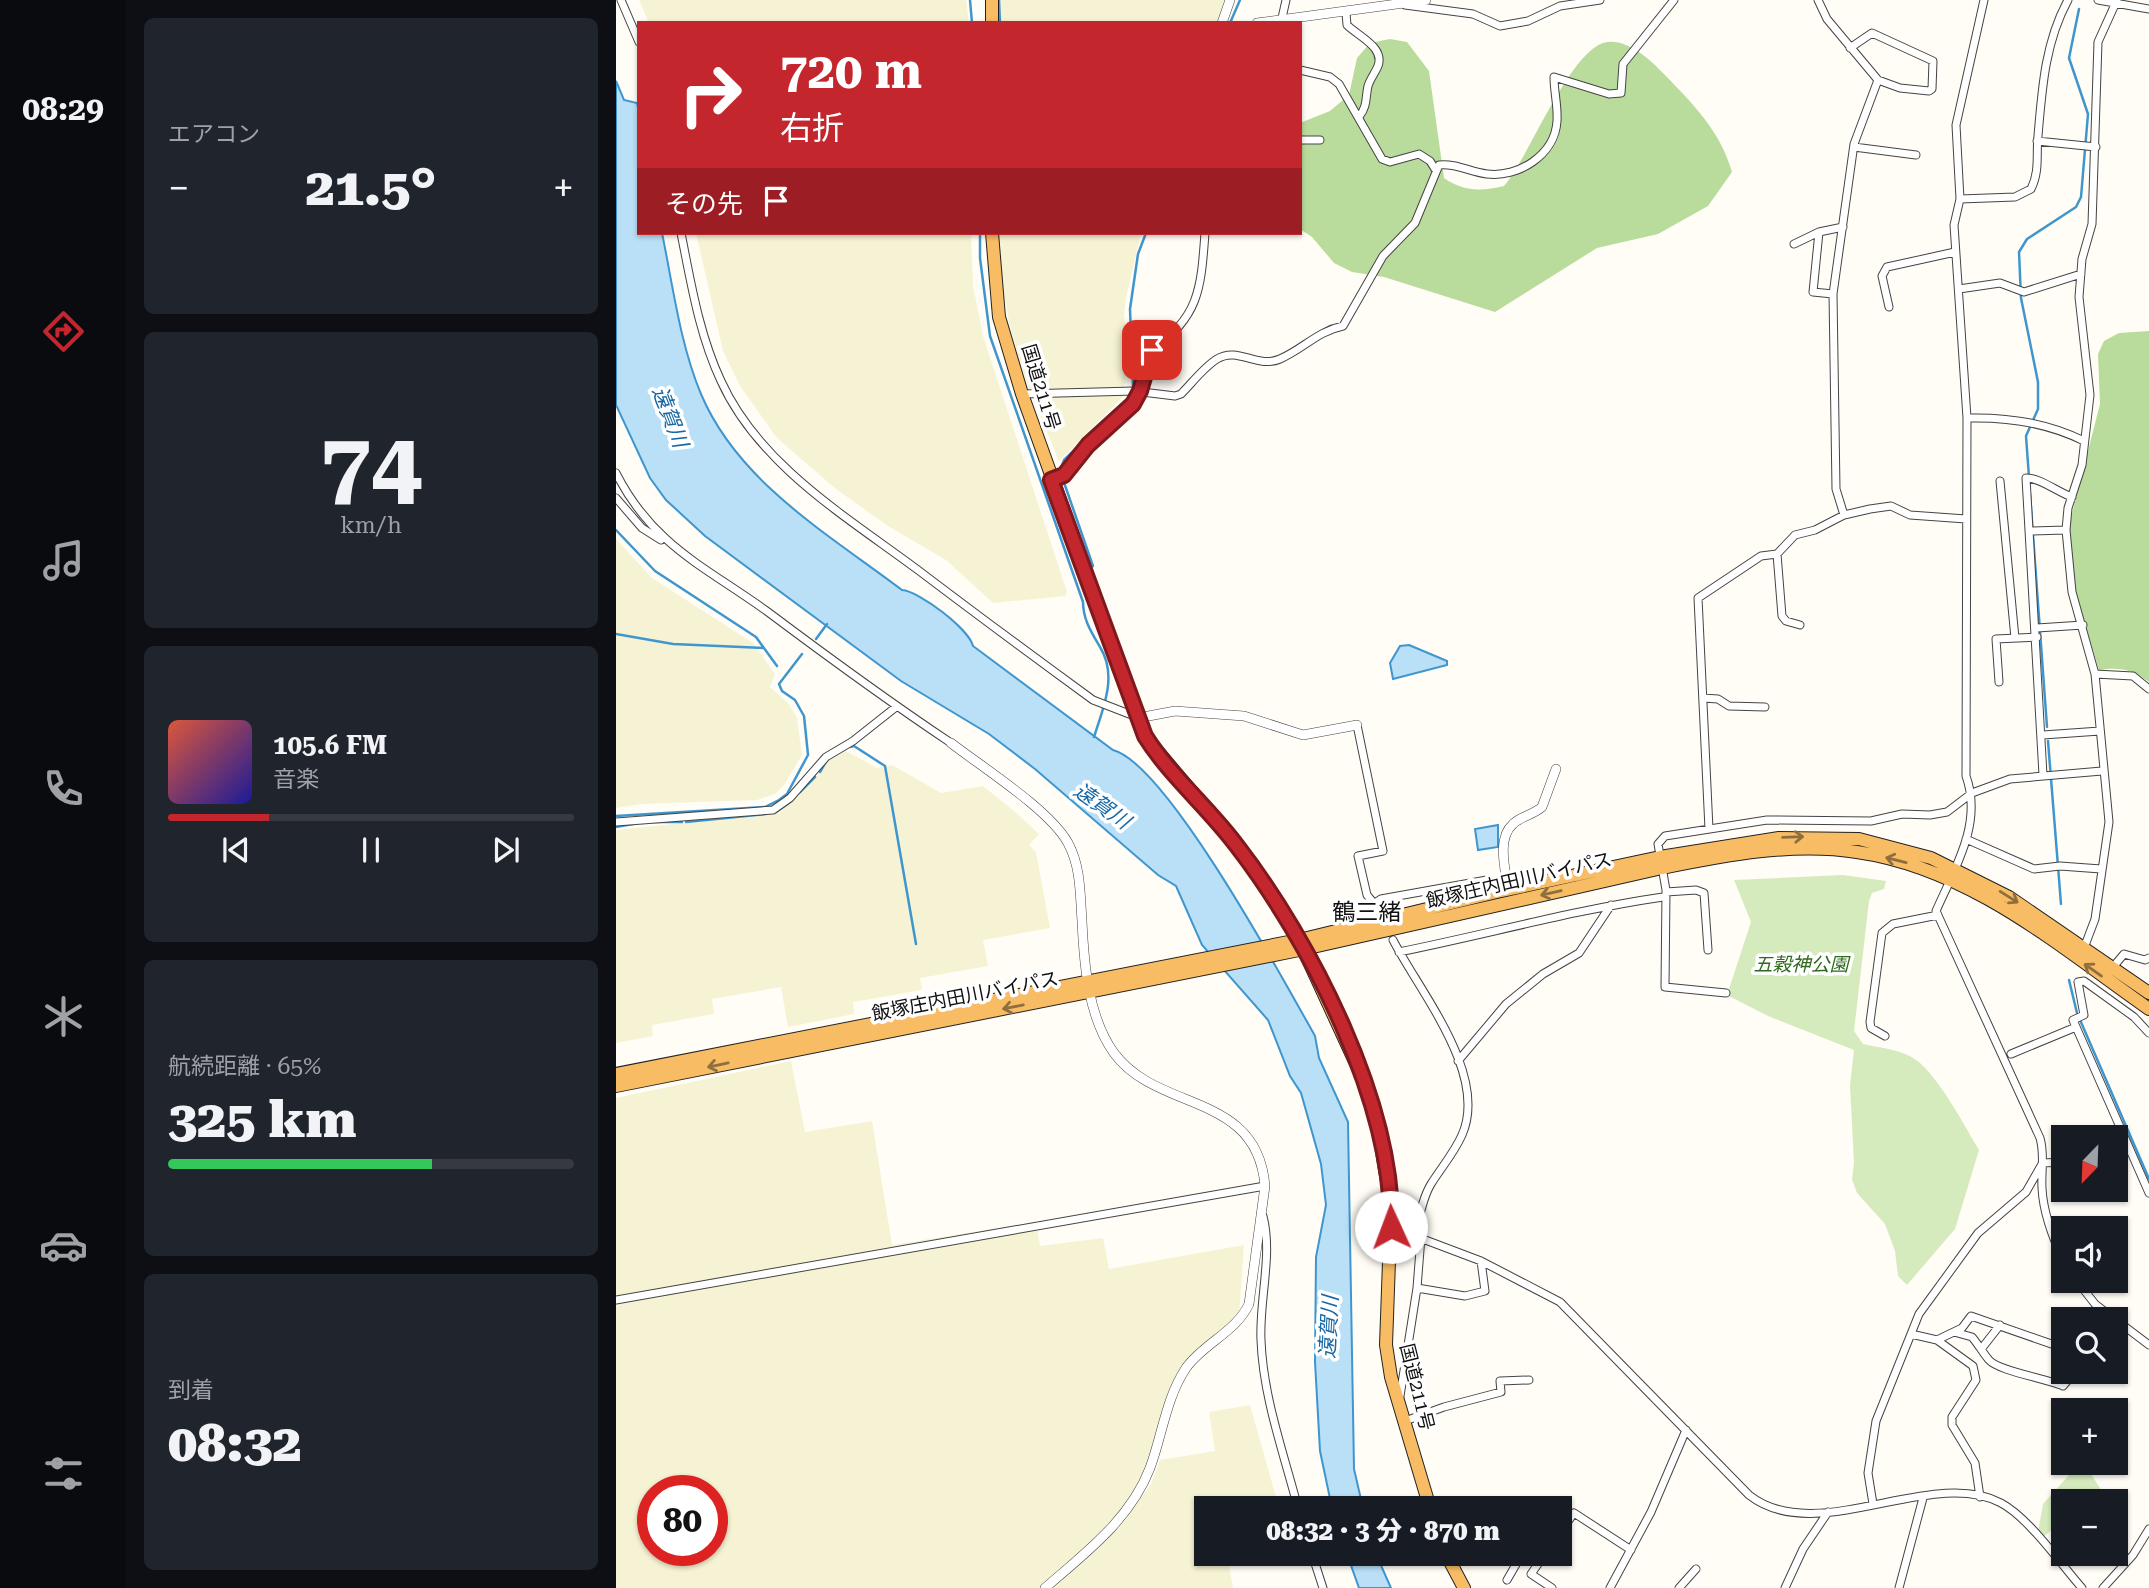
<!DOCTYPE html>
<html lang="ja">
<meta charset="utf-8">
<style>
:root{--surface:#171b24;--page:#20242c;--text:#f1f3f6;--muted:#9ea1a6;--line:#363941;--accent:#c4262e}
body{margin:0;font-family:"Roboto Serif","Noto Sans JP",serif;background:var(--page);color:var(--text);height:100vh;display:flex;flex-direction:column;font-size:26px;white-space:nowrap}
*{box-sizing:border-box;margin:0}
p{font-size:23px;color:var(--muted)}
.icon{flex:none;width:38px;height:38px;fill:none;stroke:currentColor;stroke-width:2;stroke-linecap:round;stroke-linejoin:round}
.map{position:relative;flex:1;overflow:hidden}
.side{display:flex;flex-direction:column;gap:18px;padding:18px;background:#0d0f14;width:490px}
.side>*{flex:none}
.guide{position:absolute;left:21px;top:21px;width:665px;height:214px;border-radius:0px;box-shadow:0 2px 5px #0004;background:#c4262e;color:#fff;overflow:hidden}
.needle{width:46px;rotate:203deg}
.fabs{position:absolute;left:1435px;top:1125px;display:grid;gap:14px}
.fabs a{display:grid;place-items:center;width:77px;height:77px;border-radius:0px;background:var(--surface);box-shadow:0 2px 5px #0004;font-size:35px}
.speed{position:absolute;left:21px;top:1475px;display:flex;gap:14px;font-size:35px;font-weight:700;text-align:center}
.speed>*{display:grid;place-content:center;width:91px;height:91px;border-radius:50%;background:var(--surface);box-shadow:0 2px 5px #0004;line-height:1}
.speed .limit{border:10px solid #d22;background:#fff;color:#111}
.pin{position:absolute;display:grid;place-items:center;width:60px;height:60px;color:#fff;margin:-30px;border-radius:14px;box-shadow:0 4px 10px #0006}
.me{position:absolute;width:77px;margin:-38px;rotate:358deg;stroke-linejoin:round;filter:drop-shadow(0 0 5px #0008)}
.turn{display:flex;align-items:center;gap:24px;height:147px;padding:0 28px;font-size:32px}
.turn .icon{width:91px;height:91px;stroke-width:2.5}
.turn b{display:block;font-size:49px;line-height:60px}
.then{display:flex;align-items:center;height:66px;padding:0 28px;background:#0003;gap:14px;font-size:26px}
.big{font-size:52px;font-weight:800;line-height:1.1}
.side .card{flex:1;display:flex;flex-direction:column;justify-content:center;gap:10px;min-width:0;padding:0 24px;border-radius:10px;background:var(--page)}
.side .dial{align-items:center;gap:0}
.dial b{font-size:91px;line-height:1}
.song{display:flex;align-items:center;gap:21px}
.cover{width:84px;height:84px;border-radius:10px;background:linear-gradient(135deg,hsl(10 70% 55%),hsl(240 70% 35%))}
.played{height:7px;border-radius:4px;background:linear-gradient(90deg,var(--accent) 25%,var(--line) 25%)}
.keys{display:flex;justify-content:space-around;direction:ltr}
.heat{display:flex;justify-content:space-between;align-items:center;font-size:38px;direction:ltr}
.charge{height:10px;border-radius:5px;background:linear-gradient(90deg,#34c759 65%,var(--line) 0)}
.trip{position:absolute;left:578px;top:1496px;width:378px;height:70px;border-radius:0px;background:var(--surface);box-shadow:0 2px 5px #0004;font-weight:800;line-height:70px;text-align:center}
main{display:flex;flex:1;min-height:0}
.tab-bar{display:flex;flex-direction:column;width:126px;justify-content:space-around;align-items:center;background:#090b0e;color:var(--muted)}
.tab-bar .icon{width:49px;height:49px}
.tab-bar .selected{color:var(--accent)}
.tab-bar b{font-size:32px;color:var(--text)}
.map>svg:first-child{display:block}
.farmland{fill:#f6f3d4;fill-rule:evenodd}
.green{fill:#d5ebbd}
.forest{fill:#b9dc9c}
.water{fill:#b9e0f7;stroke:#3f96cf;stroke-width:2}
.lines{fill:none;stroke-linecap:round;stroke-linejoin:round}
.stream{stroke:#3f96cf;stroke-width:2.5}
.minor-casing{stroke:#444;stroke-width:9}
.tertiary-casing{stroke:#444;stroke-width:10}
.trunk-casing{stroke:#222;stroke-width:14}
.minor{stroke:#fff;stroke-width:7}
.tertiary{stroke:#fff;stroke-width:9}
.trunk{stroke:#f7bc64;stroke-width:12}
.oneway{stroke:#906f3f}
.route-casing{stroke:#7f191e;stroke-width:18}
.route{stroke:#c4262e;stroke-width:12}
.labels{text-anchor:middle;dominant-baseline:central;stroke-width:7;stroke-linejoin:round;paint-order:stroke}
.street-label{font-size:19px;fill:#111;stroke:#fff}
.park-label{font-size:19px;font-style:italic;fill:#2f6b1f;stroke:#fff}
.water-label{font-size:21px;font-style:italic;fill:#1768a6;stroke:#fff}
.quarter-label{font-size:23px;fill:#111;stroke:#fff}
</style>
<main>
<nav class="tab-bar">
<b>08:29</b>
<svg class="icon selected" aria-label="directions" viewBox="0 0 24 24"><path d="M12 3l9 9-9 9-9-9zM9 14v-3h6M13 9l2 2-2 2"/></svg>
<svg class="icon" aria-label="music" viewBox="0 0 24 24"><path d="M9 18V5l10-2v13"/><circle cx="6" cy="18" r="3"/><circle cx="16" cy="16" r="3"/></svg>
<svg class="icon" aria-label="phone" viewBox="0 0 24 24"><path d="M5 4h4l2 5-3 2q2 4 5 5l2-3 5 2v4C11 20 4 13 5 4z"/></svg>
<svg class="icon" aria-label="climate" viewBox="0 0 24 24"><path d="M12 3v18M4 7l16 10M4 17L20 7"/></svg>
<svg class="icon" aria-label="car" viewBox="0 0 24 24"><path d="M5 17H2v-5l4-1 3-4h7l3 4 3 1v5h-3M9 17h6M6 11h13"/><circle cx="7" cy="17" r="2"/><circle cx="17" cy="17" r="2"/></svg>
<svg class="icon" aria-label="filters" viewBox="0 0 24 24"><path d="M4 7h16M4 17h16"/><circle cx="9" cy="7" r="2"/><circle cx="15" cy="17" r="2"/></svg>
</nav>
<section class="side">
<div class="card"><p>エアコン</p>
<div class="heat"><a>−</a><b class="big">21.5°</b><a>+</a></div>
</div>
<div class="card dial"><b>74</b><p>km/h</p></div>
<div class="card">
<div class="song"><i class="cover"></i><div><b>105.6 FM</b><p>音楽</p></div></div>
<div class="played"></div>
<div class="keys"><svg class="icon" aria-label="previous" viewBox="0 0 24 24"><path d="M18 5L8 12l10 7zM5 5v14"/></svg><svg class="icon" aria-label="pause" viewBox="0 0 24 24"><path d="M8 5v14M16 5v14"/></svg><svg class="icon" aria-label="next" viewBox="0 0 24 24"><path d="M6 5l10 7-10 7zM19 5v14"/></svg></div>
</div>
<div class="card"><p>航続距離 · 65%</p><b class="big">325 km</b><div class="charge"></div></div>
<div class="card"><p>到着</p><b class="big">08:32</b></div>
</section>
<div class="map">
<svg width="1533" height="1588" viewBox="0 0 1533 1588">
<rect width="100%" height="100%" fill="#fffdf5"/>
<path class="farmland" d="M23,0H350L353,23H33Z
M384,0H609L601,23H385Z
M80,233H355L357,285L367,336L451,592L449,596L377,603L330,560L272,526L220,489L161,438L124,386L107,351Z
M382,233H525L510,298L508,315L513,356L507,397L443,461L411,384L394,327L386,284Z
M0,539L36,578L137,643L159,674L154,687L173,704L181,718L186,755L168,785L159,794L141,800L24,804L0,808Z
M230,751L261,768L276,765L325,793L367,786L398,811L423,834L413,845L420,852L434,928L367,940L372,966L304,978L306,990L237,1002L238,1014L172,1027L165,987L96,999L98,1014L36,1025L37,1036L0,1043V830L163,813L197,781L212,761Z
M175,1061L189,1132L256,1121L276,1245L420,1222L424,1246L487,1238L493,1269L628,1245L623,1315L574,1357L523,1485L501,1518L424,1588H0V1098ZM37,1491H96V1550H37Z
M634,1405L660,1497L590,1508V1554H611L617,1588H435L503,1528L535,1484L544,1460L599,1451L593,1412Z"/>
<path class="green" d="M1227,875L1270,881L1268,889L1256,893L1253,901L1238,1031L1247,1044C1265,1048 1285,1049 1300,1060C1321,1074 1350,1128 1363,1150L1339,1229L1291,1285L1282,1276L1279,1251L1269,1224L1241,1193L1236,1179L1238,1163L1234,1085L1238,1050L1152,1016L1111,995L1135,922L1118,880Z
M1464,1463H1468L1492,1501L1447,1502V1511L1443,1515L1446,1522L1427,1537L1422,1532L1427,1504Z"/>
<path class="forest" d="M774,39L791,42L813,71L828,178C848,192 865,191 888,186C914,155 952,55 987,43C1008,36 1034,59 1047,73C1076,103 1104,130 1116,172L1092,206L1042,234L981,248L879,312L768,277L736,272L718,263L696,237L684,229V123L714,111L733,95L741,58L754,43Z
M1533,331V682C1516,669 1504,667 1483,670L1459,590L1453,525L1484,404L1482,354L1488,341L1503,333Z"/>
<path class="water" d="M0,81L8,100L21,103L23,112V233H46C57,286 64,344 85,394C122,482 212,534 286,590C303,591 353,629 357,646L497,750C551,764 668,981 699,1036L703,1058L732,1122L738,1469L747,1508H716L704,1451L699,1362L700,1257L710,1205L705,1164L685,1093L674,1076L652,1020L586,945L560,886L542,875L419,769L373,734L285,681L89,536L50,500L34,478L0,405Z
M793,645L831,661V665L777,679L774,663L784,646Z
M882,825V847L862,850L859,829Z
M731,1554H760L775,1588H743Z"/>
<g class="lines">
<path class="stream" d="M354,0L356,23
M383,0L384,23
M614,23L624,0
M364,233V258L374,336L467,602C467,620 476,633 484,647C502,676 487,708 478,737
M1413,477L1410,436L1422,409V382L1405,298L1403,252L1411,239L1460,207L1465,197L1472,114L1453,58L1463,9
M1414,494L1431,727
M0,530L39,571L140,637L161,666
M473,569L477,566L444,471L448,460L513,398L517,386L514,309L522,254L530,233
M0,634L57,644L148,648
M200,639L211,624
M1432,741L1445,904
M234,747L238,746L269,766L300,944
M204,772L211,760
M184,792L199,777
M160,812L174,802
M0,816L149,807L163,800L171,794L192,755L188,716L179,700L166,691L163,684L186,654
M38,822H66
M70,822L150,814
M0,827L17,824
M1453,980L1461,1013L1533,1179"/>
<defs>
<path id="minor" d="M5,0L23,42
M1202,0L1211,19L1262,80L1238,144L1217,294L1220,489L1228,515
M1368,0L1340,125L1344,199L1338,225L1351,418L1350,776C1367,823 1339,868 1320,911L1424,1138C1429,1155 1425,1170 1426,1188C1427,1210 1436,1238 1447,1258
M1482,0L1533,9
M789,5L857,14L884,26L912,21L944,6L984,0
M730,13L731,25C742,36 769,47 762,66C759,73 754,79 752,86C749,99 752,105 743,117
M666,18L670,0
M1234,48L1256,33L1317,61L1316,89L1313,91L1284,88L1262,80
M684,70L714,77L723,84L766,159L774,162L803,154L814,161L819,169
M684,140H704
M1421,141L1480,147
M1238,147L1300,155
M1344,199L1399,197L1415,189C1424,171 1420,155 1422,136C1426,89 1429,42 1452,0
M1203,232L1197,292L1217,294
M65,233C75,283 83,334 105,381C143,465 231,517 302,570C360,614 418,657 477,700L521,717
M1178,244L1203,232L1227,227
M1343,289L1384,283L1408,292L1465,274
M1273,307L1266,276L1271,267L1339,252
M406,394L518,391L559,396L565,394C576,383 588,367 601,359C622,346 641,369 664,359C687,349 702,331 727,326L767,256L799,223L823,165C840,163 854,172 871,174C902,178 939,155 941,121C942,106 938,92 938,77L993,94L1005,93L1007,64L1058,0
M1351,418C1390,417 1432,423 1468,441
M0,473C37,546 90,567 152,612C212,657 272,701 335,743
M435,480L448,475L472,445L517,404L530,374L536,350C584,317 585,287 589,233
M1384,481L1399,638
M0,498L26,528L45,540
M1414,531L1450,530
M1161,554L1166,616L1170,621L1184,625
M1421,628L1467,625
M1479,674L1517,676L1533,689
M1383,682L1380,639L1421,637
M1087,698L1102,699L1113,706L1149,707
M741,725L767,851L742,856L751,895L761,907
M1427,735L1484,731
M1427,775L1410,478C1425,478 1441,492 1456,497
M0,822L157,810L174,798L210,757L237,741L280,707
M1093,829L1082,598L1145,556L1161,554L1179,535L1199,530L1228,515L1254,509L1275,506L1294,515L1350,519
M1350,839L1418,869L1444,866L1485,869
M1050,892L1080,890L1088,893L1092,950
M759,903L765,899L871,880L877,882L881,892
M777,940C803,991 873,1074 846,1135C838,1153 825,1168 815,1184C806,1199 803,1219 799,1235
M1468,948L1479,919L1493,822L1479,674L1456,592L1450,530L1452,508L1466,465L1474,395L1463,297L1466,259L1476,224L1482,42L1501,0
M783,952C872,934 958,910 1047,897
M1497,967L1508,954L1529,960L1533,958
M1110,993L1049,987L1050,890L1042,844L1049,836L1151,820L1255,821L1286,814L1314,815L1331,812L1356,793L1394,779L1486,771
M1533,1033L1518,1017L1468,981L1462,982L1468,1015L1457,1020L1533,1193
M1269,1036L1255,1028L1254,1022L1266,933L1277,924L1322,915
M1395,1054L1460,1027
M842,1061L890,1004L927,974L963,953L995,905
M1500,1149L1509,1144
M1427,1163L1447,1162
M647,1216C657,1255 643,1300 645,1340C647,1397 668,1454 682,1508
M775,1227L865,1261L944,1302L1133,1495C1200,1548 1315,1466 1385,1503C1413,1518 1444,1563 1466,1588
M1461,1281L1479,1304L1533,1345
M801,1288L805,1237
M0,1300L649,1186
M1338,1332L1356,1337C1362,1344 1367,1353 1373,1360C1383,1371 1428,1378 1447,1386L1459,1372
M1295,1334L1321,1340L1357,1366L1360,1380L1336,1417V1425L1359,1463L1364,1497
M1321,1340L1346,1328L1355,1316L1447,1348
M1366,1348L1384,1325
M784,1396L801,1288L849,1296L869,1291L865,1261
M789,1421L828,1407L885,1392L884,1381L913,1380
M1257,1504L1252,1473L1260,1421L1303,1314L1362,1233L1410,1192L1426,1164
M943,1534L958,1513L1015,1550
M696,1554L707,1588
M929,1554L915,1574L936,1588
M891,1580L906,1554
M994,1588L1035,1512L1070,1430
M1063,1588L1080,1569
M1169,1588L1187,1549L1212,1512
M1283,1588L1307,1498
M1487,1588L1517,1555L1533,1529"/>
<path id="tertiary" d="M606,23L614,0
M641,23L810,0
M522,718L559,711L628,716L687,735L741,725
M335,743C366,767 434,810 452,843C465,867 464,894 466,921C468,964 472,1017 498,1053C542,1113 641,1091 649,1186L633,1304C620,1332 588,1343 570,1368C550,1398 546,1436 534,1468C514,1520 469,1553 429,1588
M892,890C890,871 880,839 897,824C905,816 917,815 926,807L940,769"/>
<path id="trunk" d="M376,0V23
M376,233L383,317L406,394L529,736L628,854L683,940L747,1079L761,1121L775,1206L770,1345L775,1377L814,1508
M0,1074L683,940L881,892L1044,857L1163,838L1243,839L1315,858L1393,897L1533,993
M0,1086L688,949L1046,868C1110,855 1177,842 1241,852C1354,868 1443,946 1533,1009
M830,1554L848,1588"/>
</defs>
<use href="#minor" class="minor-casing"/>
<use href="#tertiary" class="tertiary-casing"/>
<use href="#trunk" class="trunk-casing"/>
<use href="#minor" class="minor"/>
<use href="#tertiary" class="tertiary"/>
<use href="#trunk" class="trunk"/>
</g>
<defs><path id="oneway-shaft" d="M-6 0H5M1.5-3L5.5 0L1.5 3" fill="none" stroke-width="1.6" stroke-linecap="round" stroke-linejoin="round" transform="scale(1.75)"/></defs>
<g class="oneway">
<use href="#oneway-shaft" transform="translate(1177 837) rotate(-2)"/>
<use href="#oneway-shaft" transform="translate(1280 860) rotate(-166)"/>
<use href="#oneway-shaft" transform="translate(935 893) rotate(167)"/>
<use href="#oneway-shaft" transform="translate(1393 897) rotate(32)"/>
<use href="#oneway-shaft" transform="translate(1477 970) rotate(-145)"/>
<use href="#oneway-shaft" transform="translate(397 1007) rotate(169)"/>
<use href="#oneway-shaft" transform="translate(102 1065) rotate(168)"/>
</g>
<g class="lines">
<defs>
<path id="route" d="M536,350L524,391L517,404L472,445L448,475L435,480L529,736C554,776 593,808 621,846C695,942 778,1104 775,1227"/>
</defs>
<use href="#route" class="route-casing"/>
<use href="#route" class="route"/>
</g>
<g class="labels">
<g class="street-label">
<text transform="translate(425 387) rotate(73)">国道211号</text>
<text transform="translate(903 880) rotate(-13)">飯塚庄内田川バイパス</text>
<text transform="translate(349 996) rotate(-11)">飯塚庄内田川バイパス</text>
<text transform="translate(801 1387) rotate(76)">国道211号</text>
</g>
<g class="park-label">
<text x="1185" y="964">五穀神公園</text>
</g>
<g class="water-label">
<text transform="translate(54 417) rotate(69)">遠賀川</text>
<text transform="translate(486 806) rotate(35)">遠賀川</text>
<text transform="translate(713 1327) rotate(-87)">遠賀川</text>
</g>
<g class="quarter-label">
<text x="751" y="912">鶴三緒</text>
</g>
</g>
</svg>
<div class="fabs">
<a><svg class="needle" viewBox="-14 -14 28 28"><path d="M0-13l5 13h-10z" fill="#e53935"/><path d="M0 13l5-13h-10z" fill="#9ea1a6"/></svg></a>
<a><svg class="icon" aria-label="sound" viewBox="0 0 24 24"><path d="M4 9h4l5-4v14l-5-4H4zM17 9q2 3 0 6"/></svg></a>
<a><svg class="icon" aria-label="search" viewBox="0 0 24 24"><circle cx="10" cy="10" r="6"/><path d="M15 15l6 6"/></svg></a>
<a>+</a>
<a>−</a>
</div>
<div class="speed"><div class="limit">80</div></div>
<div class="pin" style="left:536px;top:350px;background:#d93025"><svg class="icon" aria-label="arrive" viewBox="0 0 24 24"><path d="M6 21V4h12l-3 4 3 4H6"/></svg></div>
<svg class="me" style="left:775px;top:1227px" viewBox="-20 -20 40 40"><circle r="19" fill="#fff"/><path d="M0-13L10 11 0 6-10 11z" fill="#c4262e"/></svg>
<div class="trip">08:32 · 3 分 · 870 m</div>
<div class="guide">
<div class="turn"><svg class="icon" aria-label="right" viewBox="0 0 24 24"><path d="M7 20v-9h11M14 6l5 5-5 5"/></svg><div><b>720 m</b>右折</div></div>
<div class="then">その先<svg class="icon" aria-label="arrive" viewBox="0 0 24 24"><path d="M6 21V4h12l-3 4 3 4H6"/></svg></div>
</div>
</div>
</main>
